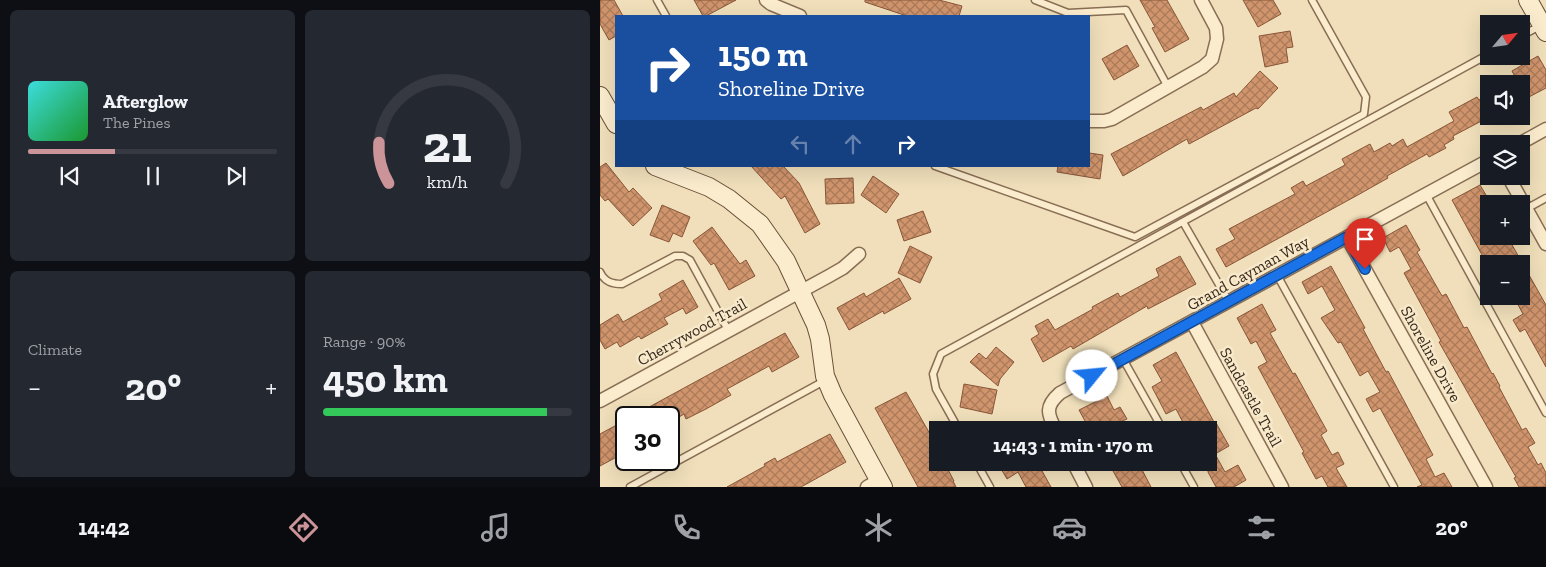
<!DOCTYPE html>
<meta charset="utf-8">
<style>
:root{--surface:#171b24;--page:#242831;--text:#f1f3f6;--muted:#9ea1a6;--line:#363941;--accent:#ca9498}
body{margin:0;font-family:"Zilla Slab",serif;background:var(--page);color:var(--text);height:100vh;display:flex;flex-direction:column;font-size:19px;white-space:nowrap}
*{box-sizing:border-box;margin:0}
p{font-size:16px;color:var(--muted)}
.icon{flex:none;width:28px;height:28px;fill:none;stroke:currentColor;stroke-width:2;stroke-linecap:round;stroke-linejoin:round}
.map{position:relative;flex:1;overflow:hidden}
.side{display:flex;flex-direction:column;gap:10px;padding:10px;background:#0d0f14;width:600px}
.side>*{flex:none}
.banner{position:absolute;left:15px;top:15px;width:475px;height:152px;border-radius:0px;box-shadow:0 5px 20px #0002;background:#1a4fa0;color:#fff;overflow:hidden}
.needle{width:32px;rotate:61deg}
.tools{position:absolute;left:880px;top:15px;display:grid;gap:10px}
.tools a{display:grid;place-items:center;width:50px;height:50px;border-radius:0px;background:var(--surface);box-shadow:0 5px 20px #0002;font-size:25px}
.speed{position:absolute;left:15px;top:406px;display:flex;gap:10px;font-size:25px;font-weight:700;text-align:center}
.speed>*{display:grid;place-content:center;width:65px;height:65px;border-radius:50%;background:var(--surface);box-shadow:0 5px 20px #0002;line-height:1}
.speed .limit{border:2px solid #111;border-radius:8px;background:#fff;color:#111}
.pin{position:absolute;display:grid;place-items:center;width:42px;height:42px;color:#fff;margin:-51px -21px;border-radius:50% 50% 50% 0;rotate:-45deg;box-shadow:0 0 5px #0007}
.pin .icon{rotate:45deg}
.me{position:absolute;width:55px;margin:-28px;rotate:62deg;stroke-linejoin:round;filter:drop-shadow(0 0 4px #0008)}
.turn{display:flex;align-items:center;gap:18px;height:105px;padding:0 20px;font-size:22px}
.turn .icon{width:65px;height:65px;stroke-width:2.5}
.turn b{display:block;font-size:35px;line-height:42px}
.lanes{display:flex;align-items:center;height:48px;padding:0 20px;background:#0003;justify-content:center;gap:25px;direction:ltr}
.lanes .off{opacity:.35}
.big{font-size:38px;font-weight:800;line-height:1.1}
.side .card{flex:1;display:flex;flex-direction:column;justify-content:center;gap:8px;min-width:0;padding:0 18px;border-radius:8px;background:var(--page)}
.side .dial{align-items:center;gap:0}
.dial svg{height:130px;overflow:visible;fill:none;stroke:var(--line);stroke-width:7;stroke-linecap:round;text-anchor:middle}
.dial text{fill:var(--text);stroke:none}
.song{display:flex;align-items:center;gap:15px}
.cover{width:60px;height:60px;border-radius:8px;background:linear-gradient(135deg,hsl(180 70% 55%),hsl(130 70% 35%))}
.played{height:5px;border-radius:2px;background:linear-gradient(90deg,var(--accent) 35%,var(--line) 35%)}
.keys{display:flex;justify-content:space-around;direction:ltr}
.heat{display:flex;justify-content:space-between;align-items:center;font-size:28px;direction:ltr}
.charge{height:8px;border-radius:4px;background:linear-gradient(90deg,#34c759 90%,var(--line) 0)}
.side .tiles{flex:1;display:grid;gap:10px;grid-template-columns:repeat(2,1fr)}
.trip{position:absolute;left:329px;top:421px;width:288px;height:50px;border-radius:0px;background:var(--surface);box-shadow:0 5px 20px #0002;font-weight:800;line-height:50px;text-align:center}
.tab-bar{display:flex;height:80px;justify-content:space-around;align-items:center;background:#090b0e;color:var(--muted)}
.tab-bar .icon{width:35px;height:35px}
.tab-bar .current{color:var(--accent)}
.tab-bar b{font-size:22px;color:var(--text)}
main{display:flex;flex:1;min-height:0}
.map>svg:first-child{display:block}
.building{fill:url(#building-cross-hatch);stroke:#885638}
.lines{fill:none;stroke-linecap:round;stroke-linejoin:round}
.lane-casing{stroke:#886e54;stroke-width:9}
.street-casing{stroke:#886e54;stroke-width:15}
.secondary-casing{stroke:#694f37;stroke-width:20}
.lane{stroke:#fbecce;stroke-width:6}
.street{stroke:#fbecce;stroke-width:12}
.secondary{stroke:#fbecce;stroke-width:18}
.route-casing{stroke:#114b97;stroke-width:12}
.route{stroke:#1a73e8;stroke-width:9}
.labels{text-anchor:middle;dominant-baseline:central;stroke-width:5;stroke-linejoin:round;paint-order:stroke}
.street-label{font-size:16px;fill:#36271a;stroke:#f7e9ca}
</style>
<main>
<section class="side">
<div class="tiles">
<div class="card">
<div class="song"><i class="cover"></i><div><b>Afterglow</b><p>The Pines</p></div></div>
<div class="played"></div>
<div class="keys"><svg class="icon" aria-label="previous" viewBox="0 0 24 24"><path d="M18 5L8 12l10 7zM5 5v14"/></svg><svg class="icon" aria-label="pause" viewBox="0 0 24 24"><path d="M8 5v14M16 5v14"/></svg><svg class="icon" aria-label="next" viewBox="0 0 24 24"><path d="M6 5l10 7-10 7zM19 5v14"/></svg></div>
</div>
<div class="card dial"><svg viewBox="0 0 100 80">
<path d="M14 69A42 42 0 1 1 86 69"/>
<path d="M14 69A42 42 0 0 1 8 44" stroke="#ca9498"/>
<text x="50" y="56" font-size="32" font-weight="700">21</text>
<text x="50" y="72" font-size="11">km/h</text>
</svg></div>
<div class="card"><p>Climate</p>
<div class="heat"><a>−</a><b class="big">20°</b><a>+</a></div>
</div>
<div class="card"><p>Range · 90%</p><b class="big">450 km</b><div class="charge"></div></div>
</div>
</section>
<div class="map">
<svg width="946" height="487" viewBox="0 0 946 487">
<defs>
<pattern id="building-cross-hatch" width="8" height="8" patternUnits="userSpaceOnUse" patternTransform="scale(1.25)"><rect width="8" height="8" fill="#d1956d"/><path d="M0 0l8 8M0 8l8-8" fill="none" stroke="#aa7a59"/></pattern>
</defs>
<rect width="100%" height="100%" fill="#f0dfba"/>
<path class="building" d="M0,0H14L23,16H16V36L9,40L0,24Z
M94,0H136L106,16H103Z
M265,0H339L362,6L359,16H307L265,2Z
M540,0H567L589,39L565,52L552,28L555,27Z
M643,0H673L681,14L658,27Z
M690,31L693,47L686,48L688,62L665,67L659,36Z
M527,45L539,66L514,80L502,59Z
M938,56L946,70V88L927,98L921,87V84H919L912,71Z
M660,71L678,88L658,109L656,108L589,144L587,139L523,176L511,154L601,107L603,110L634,93L636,97Z
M889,95V117L853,136L854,139L844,145L846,148L829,157L827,154L787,176L788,178L756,196L626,267L616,249L635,239L629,229L695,194L691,188L703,181L706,186L745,165L742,159L770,144L774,152L790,143L792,146L803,139L807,147L854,121L849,112L877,97L879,100Z
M489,153L503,155L500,179L457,172L458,166H489Z
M6,163L29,192L33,188L52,208L33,226L8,199L5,201L0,195V167Z
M151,166H183L199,183L220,224L205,233L185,196L181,199Z
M273,176L299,194L286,213L261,195Z
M253,178L254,203L226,204L225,179Z
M880,185L889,200V215L880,220L889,236H907L946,305V367L925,329L920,332L913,320L923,314L915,299L921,296V264H887L852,200Z
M62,205L90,217L82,237L73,233L69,242L50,235Z
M323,211L331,232L304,241L297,220Z
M806,225L820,250L817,252L842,296L846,294L864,328L867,327L892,374L893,373L900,386L899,387L922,430L926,428L935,443L928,447L938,465L941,463L946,473V487H919L914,478L916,477L897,444L839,342L841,341L804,273L811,269L799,247L790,252L783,238Z
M112,227L140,264L146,260L155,276L129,290L114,263L111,265L93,241Z
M310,246L332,257L320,283L298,273Z
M580,256L596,284L548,309L547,306L473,349L471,346L443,362L431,339L439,334L435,326L448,319L455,330L493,309L492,307L518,293L520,297L559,276L556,269Z
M731,266L765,328L763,329L786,372L788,371L833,455L826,459L835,477L844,473L852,487H817L822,485L780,408L773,412L766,399L780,392L768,371L760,376L741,342L738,343L721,318L735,310L722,286L708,294L702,282Z
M299,278L311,299L284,314L283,311L249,330L237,308L264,293L266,297Z
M83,280L98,307L86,314L83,308L64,318L68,324L41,339L39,336L20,347L17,342L5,349L0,340V325L18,314L23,322L62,300L59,294Z
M662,304L676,330L670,333L693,374L695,373L727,431L721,435L732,455L738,452L744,464L736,468L747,487H728L722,476L716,479L702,453L704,452L658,367L667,362L656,341L651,344L637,318Z
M185,333L199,357L172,372L169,366L127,389L131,395L106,409L86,419L84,414L69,423V418H29Z
M396,347L414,362L400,379L398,386L370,362L379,353L386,359Z
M576,352L614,422L615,421L629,446L615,454L625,472L638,465L646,480L634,487H616L608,472V430H587L576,409L566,414L552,387L562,381L553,365Z
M364,384L397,390L392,414L360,407Z
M306,392L338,448V462H344L354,481H353L356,487H318L275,408Z
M507,396L514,410L520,407L527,419L522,421L527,430H490L479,410Z
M26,420V452L0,466V434Z
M230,434L246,462L201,487H127L165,466L164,464L175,458L177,462Z
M408,462H437L451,487H426L418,472L407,479L400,467Z
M508,462H538L551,487H522Z"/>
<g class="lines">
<defs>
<path id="lane" d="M57,0L66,16
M435,0L468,13L526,10L568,87
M921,36L940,26
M335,166L535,237L764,114L766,97L712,0
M826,194L946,413
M926,209L946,198
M583,222L629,302
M0,272C5,282 12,284 22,284L75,256H83L90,260L128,330
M677,275L794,487
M523,359L563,430
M359,430L336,389L333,374L341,354L889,54
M376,462L390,487
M580,462L594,487
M30,487L226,380"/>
<path id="street" d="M166,0L171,4L200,16
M489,121H504L512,119L603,67L612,59L617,39L616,28L601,0
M919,144L946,129
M908,176L946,244
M747,237L886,487
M592,322L682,487
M0,401L229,276L243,268L259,254
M456,430C447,414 445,406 460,393L889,160
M473,462L486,487
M267,487L279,480"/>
<path id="secondary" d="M928,0L946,32
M0,96L16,124
M55,166L109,187L129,199L160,224L186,261L216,325L220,339L225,376L233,395L283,487"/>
</defs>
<use href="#lane" class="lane-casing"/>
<use href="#street" class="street-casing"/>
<use href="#secondary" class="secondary-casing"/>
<use href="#lane" class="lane"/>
<use href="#street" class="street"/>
<use href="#secondary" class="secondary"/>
</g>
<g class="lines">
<defs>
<path id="route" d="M492,376L747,237L765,269"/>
</defs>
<use href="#route" class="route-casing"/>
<use href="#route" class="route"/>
</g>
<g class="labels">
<g class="street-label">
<text transform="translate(648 273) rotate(-29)">Grand Cayman Way</text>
<text transform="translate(92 332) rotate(-29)">Cherrywood Trail</text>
<text transform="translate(831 354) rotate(61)">Shoreline Drive</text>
<text transform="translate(651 397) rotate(61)">Sandcastle Trail</text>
</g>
</g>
</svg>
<div class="tools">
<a><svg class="needle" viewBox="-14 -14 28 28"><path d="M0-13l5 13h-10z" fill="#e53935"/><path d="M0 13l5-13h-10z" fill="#9ea1a6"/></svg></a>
<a><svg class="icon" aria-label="sound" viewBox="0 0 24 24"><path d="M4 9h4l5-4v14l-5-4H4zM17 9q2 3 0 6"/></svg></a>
<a><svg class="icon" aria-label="layers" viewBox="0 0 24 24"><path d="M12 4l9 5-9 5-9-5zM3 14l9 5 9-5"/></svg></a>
<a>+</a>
<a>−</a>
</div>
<div class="speed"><div class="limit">30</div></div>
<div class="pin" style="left:765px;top:269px;background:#d93025"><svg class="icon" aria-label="arrive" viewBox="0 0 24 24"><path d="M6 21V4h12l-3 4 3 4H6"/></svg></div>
<svg class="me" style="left:492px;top:376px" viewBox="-20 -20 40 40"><circle r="19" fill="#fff"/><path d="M0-13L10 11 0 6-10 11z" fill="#1a73e8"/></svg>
<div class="trip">14:43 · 1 min · 170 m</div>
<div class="banner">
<div class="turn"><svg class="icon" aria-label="right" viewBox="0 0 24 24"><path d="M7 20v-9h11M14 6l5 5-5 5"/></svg><div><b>150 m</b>Shoreline Drive</div></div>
<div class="lanes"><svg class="icon off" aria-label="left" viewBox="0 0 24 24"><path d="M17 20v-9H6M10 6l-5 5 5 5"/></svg><svg class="icon off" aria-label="ahead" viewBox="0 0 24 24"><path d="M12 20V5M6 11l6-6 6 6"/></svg><svg class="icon" aria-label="right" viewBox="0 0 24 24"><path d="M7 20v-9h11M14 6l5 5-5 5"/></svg></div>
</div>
</div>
</main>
<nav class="tab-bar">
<b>14:42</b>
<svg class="icon current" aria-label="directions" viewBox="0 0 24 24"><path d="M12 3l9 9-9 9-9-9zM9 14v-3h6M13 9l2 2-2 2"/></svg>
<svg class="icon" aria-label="music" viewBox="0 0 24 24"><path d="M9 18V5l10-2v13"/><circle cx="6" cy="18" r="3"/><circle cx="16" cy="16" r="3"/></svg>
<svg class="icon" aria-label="phone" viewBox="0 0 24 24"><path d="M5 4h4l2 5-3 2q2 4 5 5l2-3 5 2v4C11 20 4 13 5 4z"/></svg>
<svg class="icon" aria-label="climate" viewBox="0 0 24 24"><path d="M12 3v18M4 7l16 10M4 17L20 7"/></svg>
<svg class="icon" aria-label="car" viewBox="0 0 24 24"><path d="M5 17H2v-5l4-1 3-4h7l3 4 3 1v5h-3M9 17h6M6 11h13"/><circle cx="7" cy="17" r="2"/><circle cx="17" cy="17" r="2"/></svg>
<svg class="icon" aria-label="filters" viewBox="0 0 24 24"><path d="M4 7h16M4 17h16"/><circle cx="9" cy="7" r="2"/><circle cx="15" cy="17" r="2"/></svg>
<b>20°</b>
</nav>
